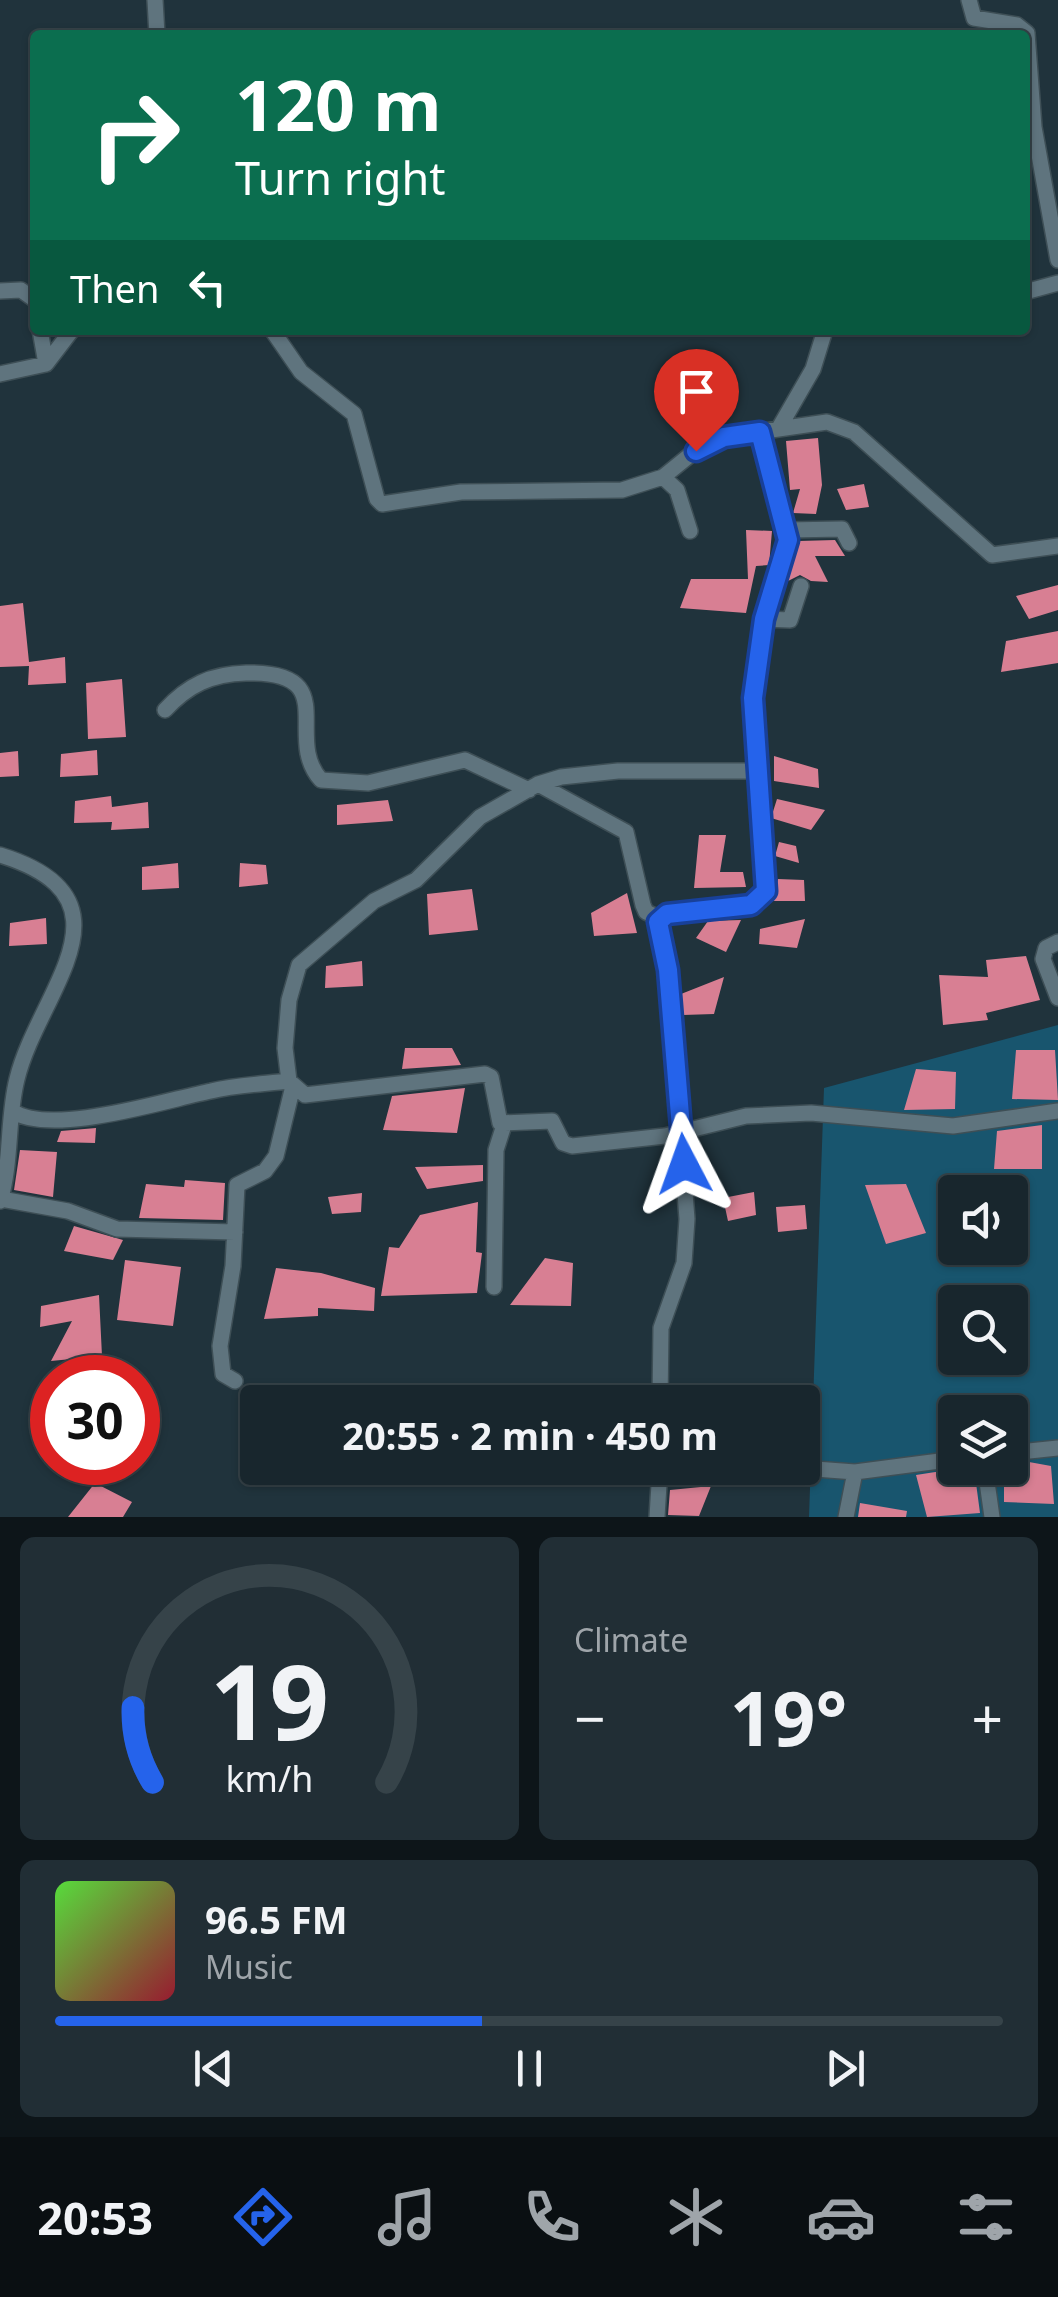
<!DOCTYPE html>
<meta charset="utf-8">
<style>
:root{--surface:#18262d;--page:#212e35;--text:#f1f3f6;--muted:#9fa5aa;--line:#364349;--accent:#2563eb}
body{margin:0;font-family:"Noto Sans",sans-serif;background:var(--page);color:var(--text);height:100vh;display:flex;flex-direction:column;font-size:38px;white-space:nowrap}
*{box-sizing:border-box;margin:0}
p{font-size:32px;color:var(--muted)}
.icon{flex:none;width:55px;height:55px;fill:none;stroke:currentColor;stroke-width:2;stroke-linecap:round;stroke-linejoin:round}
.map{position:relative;height:1517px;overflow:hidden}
.drawer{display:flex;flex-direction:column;gap:20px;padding:20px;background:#0d1519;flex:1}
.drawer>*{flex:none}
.top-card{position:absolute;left:30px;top:30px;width:1000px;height:305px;border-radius:10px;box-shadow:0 2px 8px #0004,0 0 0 2px var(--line);background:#0b6e4f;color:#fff;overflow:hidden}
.fabs{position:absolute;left:938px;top:1175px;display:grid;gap:20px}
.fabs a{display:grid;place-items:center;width:90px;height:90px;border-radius:10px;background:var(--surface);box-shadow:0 2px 8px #0004,0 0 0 2px var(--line);font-size:50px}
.speed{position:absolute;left:30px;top:1355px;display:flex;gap:20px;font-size:50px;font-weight:700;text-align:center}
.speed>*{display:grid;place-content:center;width:130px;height:130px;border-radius:50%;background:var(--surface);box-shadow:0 2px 8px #0004,0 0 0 2px var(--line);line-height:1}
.speed .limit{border:15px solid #d22;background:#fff;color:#111}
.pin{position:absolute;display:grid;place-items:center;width:85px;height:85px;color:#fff;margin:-102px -42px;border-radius:50% 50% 50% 0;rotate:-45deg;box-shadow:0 0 10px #0007}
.pin .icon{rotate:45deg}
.me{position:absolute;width:110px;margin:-55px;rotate:356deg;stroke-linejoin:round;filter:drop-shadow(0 0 8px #0008)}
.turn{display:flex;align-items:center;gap:35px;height:210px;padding:0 40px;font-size:45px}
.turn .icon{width:130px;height:130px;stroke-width:2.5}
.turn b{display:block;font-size:70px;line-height:85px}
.then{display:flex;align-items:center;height:95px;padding:0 40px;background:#0003;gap:20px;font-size:38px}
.big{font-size:75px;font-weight:700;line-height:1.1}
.drawer .widget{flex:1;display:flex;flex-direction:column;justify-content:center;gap:15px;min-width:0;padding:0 35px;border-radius:15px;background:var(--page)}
.drawer .dial{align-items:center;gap:0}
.dial svg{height:260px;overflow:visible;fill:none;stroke:var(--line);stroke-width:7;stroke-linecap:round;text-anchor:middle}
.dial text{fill:var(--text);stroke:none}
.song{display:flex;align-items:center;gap:30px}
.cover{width:120px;height:120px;border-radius:15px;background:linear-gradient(135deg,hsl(110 70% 55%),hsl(350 70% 35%))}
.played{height:10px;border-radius:5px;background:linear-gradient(90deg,var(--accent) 45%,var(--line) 45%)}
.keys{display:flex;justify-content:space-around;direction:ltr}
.heat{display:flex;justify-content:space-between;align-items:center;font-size:55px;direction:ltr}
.drawer .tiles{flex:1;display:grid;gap:20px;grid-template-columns:1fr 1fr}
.widget:last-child{grid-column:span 2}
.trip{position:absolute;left:240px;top:1385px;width:580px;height:100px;border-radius:10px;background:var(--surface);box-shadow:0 2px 8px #0004,0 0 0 2px var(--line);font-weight:700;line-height:100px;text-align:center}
.menu{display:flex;height:160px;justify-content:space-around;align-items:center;background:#0a0f12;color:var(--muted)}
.menu .icon{width:70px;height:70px}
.menu .current{color:var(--accent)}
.menu b{font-size:45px;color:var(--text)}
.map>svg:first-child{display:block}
.green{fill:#18556e;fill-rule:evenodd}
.building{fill:#d87f93}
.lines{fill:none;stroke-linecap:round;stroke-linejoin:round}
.minor-casing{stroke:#3e4f56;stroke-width:18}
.minor{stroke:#5f747e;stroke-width:15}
.route-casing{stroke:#184099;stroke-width:25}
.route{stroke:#2563eb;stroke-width:18}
</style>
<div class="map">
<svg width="1058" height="1517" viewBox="0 0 1058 1517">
<rect width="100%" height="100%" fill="#20333c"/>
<path class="green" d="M1058,1025V1517H809L824,1088ZM955,1192H1010V1248H955ZM955,1302H1010V1358H955ZM955,1412H1010V1468H955Z"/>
<path class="building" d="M818,438L822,485L816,514L793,513L800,489L790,490L786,441Z
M864,484L869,507L846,510L837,489Z
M746,530L772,531L769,565L756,566L746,613L680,608L691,579H748Z
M835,540L845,556H815L828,582L811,581L800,575L788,581L799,541Z
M1058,585V610L1029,619L1016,596Z
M23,603L29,662L65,657L66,683L28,685L29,666L0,667V606Z
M1058,631V663L1001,672L1006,641Z
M122,679L126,737L88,739L86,683Z
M97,750L98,775L60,777L61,754Z
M18,751L19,776L0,777V753Z
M774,756L818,769L819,788L774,781Z
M111,796L112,807L148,802L149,828L111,830L112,822L74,823L75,801Z
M777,799L825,810L811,830L771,818Z
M388,800L393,821L337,825V805Z
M699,835H726L720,872H743L746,887L694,888Z
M779,842L796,846L799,863L775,856Z
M178,863L179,888L142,890V867Z
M240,863L266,865L268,884L239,887Z
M778,879L804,880L805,901H773Z
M472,889L478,930L429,935L427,894Z
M627,893L637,933L594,936L591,913Z
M46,918L47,944L9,946L10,923Z
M805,919L797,948L759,944L760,929Z
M741,920L726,952L696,938L708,921Z
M1026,956L1040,1000L986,1013L988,1020L943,1025L939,975L988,977L986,960Z
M362,961L363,986L325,988L326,966Z
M724,977L714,1014L683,1015L681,994Z
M405,1048H452L461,1065L402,1069Z
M1016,1050H1055L1058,1100L1012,1099Z
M916,1069L956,1072L955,1109L904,1110Z
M465,1088L457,1133L383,1130L392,1096Z
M1042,1125V1169H994L997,1131Z
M96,1128L95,1143L57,1142L61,1131Z
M20,1150L57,1152L53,1197L14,1190Z
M483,1165V1181L427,1189L415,1167Z
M185,1180L225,1183L223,1220L139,1218L146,1184L184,1187Z
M906,1184L926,1233L886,1244L865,1185Z
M754,1192L756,1215L728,1221L723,1198Z
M362,1193L361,1212L332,1214L328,1197Z
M478,1202L476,1252L482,1253L477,1293L381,1296L389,1247L399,1248L420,1215Z
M805,1205L807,1229L778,1232L776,1207Z
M74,1226L123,1240L113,1260L64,1251Z
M545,1258L573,1263L571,1306L510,1305Z
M125,1260L181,1267L173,1326L117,1320Z
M276,1268L321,1273L375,1288L374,1311L318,1308V1316L264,1319Z
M99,1295L102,1356L51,1361L72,1321L40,1327L41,1306Z
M1029,1462L1051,1466L1054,1504L1004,1502V1468Z
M961,1468H974L980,1513L927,1517L916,1475Z
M95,1483L132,1502L123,1517H68Z
M711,1486L699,1516L668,1515L670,1490Z
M860,1503L907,1511L906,1517H858Z"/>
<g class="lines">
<defs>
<path id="minor" d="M155,0L157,35
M969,0L974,18L1017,25L1027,33L1034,127L1058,260
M0,291L21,290L35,300
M1025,292L1058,283
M40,330L46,364
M272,330L301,372L354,414L377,499L382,504L461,492L622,490L663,477L695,451L723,437L827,422L854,432L992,555L1058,546
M0,374L46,364L72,330
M779,428L813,369L825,330
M663,477L677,490L690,531
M787,530L842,529L849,543
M764,619L790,620L801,586
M165,710C188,685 211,674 246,673C345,671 282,737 321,780L368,783L465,760L529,790
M538,784L626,832L643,905L646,912L659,918
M0,855C143,899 38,992 17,1079C7,1118 12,1162 0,1201
M1058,942L1046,948L1043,959L1058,998
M289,1081L305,1095L485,1074L491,1077L500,1123L552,1121L563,1143L572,1146L665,1136L746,1116L811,1113L953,1126L1058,1111
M12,1111C52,1137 166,1100 211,1091C236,1085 263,1084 289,1081L285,1048L289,1000L299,965L374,901L416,880L480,817L538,784L561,777L618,771H756
M1,1199L68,1211L117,1229L235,1232
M494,1287L496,1150L504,1125
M235,1381L223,1374L220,1346L233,1266L237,1185L265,1171L276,1156L293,1086
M660,1402L661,1328L684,1263L687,1219L668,970L658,922L667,914L751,905L763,897L767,882L758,803L753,698L764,619L788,540L760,432
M1010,1453L1058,1448
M802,1468L855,1472
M985,1468L992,1517
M657,1517L660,1468
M846,1517L855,1472L955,1459"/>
</defs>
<use href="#minor" class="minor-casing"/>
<use href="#minor" class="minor"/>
</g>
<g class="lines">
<defs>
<path id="route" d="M684,1164L668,970L658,922L667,914L751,905L766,891L753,698L764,619L788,540L760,432L724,437L696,451"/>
</defs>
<use href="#route" class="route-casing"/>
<use href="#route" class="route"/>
</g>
</svg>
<div class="fabs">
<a><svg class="icon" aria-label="sound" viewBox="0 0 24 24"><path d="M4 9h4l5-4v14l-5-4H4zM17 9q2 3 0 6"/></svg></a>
<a><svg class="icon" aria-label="search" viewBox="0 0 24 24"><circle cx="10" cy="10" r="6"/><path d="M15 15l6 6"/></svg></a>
<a><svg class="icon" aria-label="layers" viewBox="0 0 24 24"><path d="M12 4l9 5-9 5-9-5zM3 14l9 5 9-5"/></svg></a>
</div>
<div class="speed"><div class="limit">30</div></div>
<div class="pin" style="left:696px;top:451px;background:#d93025"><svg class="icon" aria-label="arrive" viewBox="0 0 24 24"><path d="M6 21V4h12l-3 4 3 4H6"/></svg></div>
<svg class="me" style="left:684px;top:1164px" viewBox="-20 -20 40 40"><path d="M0-17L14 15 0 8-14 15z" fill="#2563eb" stroke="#fff" stroke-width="4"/></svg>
<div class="trip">20:55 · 2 min · 450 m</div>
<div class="top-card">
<div class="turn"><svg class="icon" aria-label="right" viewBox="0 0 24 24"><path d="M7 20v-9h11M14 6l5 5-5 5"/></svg><div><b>120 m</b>Turn right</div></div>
<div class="then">Then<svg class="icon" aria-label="left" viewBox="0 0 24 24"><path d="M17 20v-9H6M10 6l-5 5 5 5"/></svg></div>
</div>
</div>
<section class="drawer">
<div class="tiles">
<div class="widget dial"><svg viewBox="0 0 100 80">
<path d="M14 69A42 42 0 1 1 86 69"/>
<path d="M14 69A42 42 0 0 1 8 46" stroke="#2563eb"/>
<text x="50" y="56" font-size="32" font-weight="700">19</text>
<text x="50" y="72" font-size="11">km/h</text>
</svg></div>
<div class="widget"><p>Climate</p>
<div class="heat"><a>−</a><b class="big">19°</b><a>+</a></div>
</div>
<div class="widget">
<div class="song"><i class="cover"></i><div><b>96.5 FM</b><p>Music</p></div></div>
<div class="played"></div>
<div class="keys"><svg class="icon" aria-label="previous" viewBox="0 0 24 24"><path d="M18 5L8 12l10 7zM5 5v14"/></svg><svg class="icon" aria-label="pause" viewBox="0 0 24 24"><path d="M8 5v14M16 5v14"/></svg><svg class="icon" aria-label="next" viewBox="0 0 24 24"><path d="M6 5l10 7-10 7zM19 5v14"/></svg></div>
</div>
</div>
</section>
<nav class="menu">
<b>20:53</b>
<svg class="icon current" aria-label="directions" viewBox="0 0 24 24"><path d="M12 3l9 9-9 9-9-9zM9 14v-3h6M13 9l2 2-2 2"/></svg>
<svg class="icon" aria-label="music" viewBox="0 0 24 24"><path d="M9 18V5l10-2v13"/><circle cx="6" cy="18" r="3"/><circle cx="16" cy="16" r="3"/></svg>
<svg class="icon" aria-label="phone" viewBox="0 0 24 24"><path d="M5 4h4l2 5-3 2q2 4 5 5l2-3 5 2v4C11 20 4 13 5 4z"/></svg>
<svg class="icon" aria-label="climate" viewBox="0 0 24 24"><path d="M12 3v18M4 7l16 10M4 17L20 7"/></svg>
<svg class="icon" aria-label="car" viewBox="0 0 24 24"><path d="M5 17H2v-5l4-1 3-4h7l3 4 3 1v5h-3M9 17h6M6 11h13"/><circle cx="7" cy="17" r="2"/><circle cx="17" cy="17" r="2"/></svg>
<svg class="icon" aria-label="filters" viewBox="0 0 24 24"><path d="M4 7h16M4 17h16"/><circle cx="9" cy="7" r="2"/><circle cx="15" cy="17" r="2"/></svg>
</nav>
